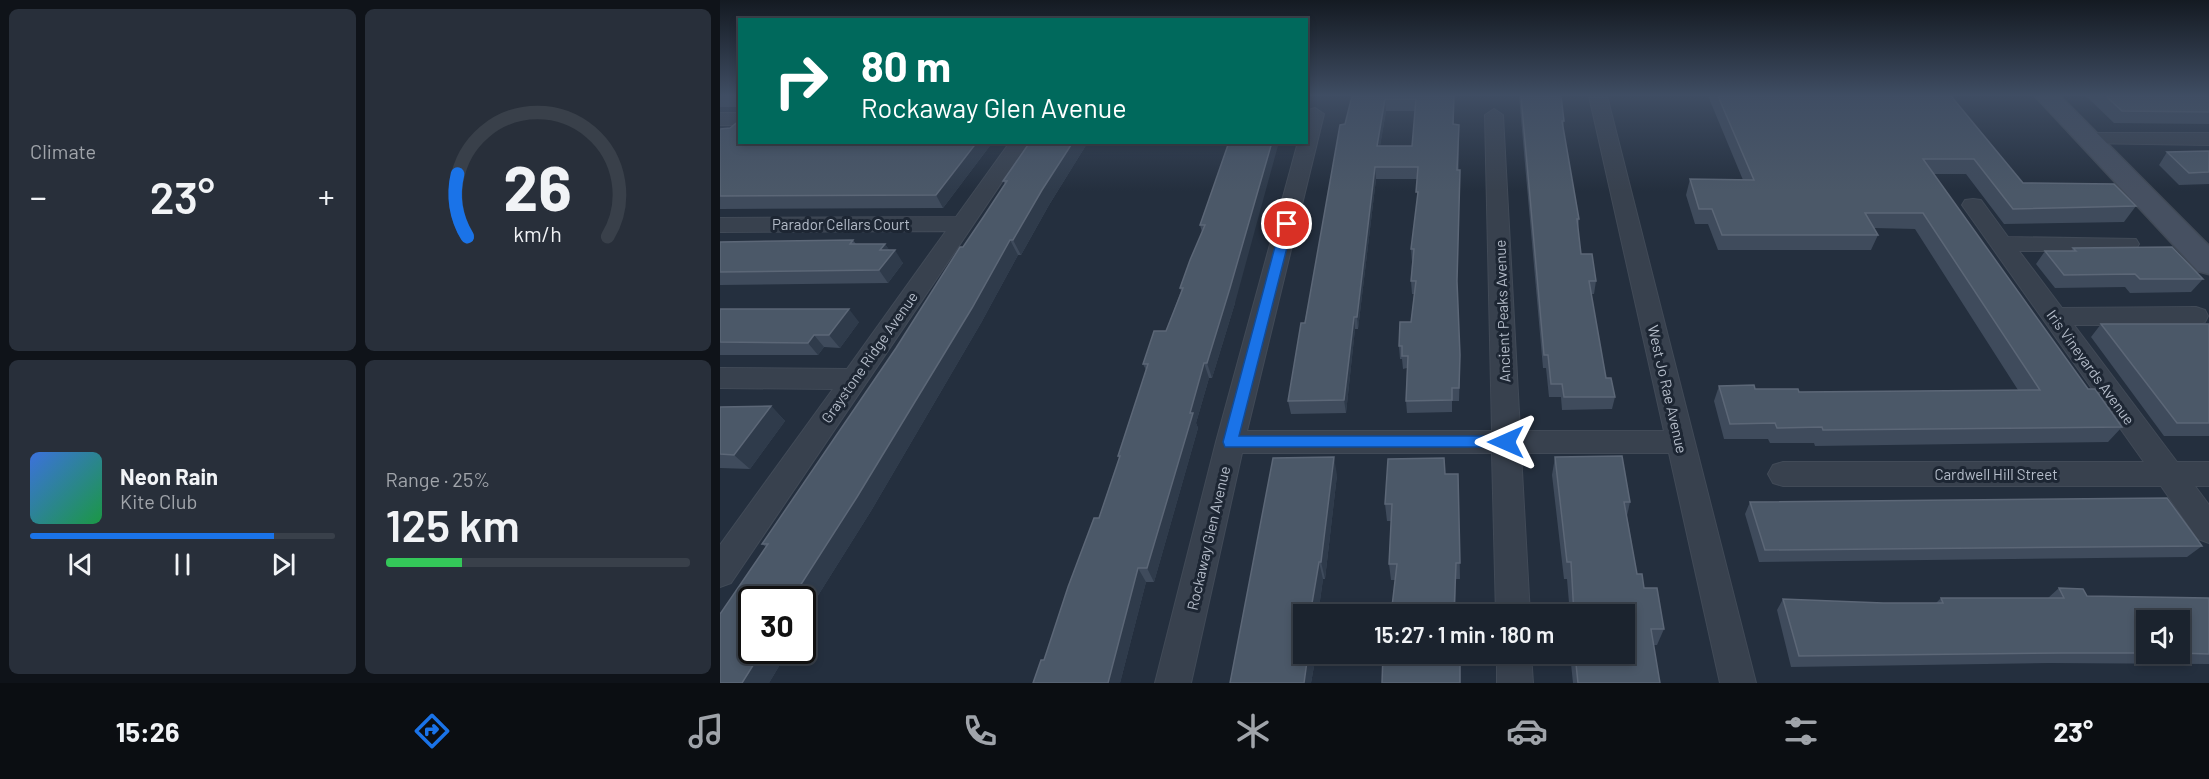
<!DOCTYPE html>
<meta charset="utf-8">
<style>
:root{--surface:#1b232e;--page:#282f3a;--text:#f1f3f6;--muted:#a0a4aa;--line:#39404a;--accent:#1a73e8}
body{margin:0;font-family:Barlow,sans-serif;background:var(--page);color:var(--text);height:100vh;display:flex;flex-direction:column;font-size:22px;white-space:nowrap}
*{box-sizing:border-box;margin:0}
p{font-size:20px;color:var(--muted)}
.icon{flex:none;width:33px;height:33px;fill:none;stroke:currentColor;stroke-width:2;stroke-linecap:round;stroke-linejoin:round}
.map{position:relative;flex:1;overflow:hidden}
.side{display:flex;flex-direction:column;gap:9px;padding:9px;background:#0f1319;width:720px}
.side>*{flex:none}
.hud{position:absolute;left:18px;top:18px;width:570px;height:126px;border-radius:0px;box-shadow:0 3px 9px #0003,0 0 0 2px var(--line);background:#00695c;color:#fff;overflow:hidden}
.controls{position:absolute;left:1416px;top:610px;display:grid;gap:12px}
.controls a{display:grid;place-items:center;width:54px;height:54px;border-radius:0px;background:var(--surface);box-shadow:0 3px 9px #0003,0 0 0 2px var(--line);font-size:30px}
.speed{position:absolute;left:18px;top:586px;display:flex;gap:12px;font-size:30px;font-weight:700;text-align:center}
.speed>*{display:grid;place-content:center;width:78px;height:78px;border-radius:50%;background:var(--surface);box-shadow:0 3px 9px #0003,0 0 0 2px var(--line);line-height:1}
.speed .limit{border:3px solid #111;border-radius:9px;background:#fff;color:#111}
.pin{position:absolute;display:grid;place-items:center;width:51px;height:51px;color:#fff;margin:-26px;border:3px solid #fff;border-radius:50%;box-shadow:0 2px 6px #0007}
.me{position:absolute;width:66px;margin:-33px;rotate:270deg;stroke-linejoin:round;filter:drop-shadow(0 0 4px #0008)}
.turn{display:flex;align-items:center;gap:21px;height:126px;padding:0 24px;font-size:27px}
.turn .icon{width:78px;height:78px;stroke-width:2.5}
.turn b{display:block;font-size:42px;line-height:51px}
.big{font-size:45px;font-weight:600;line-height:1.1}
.side .card{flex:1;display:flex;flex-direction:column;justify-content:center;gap:9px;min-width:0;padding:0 21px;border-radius:9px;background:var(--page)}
.side .dial{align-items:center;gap:0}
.dial svg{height:156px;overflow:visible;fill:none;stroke:var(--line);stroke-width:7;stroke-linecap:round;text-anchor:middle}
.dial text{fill:var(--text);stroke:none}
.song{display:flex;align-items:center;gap:18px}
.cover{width:72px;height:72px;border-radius:9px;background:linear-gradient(135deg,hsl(220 70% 55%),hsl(140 70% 35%))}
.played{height:6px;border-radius:3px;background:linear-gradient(90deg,var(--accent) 80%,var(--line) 80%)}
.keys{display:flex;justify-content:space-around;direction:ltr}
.heat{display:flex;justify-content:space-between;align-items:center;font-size:33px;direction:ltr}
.charge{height:9px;border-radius:4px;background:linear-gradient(90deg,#34c759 25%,var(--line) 0)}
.side .tiles{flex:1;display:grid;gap:9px;grid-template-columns:repeat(2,1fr)}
.trip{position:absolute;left:573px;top:604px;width:342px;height:60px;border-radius:0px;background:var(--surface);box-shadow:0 3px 9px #0003,0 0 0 2px var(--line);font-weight:600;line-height:60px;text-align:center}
.menu{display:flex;height:96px;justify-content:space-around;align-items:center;background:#0b0e12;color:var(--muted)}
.menu .icon{width:42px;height:42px}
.menu .active{color:var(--accent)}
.menu b{font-size:27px;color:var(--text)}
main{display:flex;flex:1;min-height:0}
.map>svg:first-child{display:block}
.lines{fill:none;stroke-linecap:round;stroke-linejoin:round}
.street-casing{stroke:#414a57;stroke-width:2}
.secondary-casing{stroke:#414a57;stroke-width:3}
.street{fill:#38414e;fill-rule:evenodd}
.secondary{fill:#465061;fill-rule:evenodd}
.wall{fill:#3f4b5c;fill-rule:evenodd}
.shaded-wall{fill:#2f3b4b}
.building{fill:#4b5868;stroke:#5c6777;stroke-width:1.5;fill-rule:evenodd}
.route{fill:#1a73e8;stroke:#114b97;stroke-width:1.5}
.labels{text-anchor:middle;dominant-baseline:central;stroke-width:6;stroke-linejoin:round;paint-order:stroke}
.street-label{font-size:15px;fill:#b4bcc9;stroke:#1d2633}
</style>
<main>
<section class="side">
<div class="tiles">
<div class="card"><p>Climate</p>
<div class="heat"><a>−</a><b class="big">23°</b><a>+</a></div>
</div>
<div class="card dial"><svg viewBox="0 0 100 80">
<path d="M14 69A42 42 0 1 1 86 69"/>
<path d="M14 69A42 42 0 0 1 9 37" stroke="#1a73e8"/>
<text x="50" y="56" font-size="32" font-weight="700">26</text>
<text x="50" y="72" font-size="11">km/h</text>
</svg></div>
<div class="card">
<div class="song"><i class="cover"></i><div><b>Neon Rain</b><p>Kite Club</p></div></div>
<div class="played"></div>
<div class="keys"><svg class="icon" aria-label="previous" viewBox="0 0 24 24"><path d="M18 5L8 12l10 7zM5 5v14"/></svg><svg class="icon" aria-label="pause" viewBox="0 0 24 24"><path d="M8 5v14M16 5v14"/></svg><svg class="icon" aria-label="next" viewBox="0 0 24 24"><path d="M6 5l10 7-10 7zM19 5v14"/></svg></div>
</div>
<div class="card"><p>Range · 25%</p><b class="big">125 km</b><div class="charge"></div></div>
</div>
</section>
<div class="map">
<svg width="1489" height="683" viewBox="0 0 1489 683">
<rect width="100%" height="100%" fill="#242f3e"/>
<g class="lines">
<defs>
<path id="street" d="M869,96H887L1036,683H1000L949,453H801L810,615H776L772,453H522L471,683H435L496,442L578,142H586L588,110L595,108L604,114L527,431H772L765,115L774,109L783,115L800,431H944Z
M0,113H20V125H0Z
M1370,133H1489V145L1363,143L1360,139L1363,135Z
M290,142H309L11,583L0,587V545L113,389L0,388V368L127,369L226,231L0,232V218L236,217Z
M1253,199L1261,200L1288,237L1416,239L1419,244L1416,249L1408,251H1299L1342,308L1476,307L1485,310L1488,316L1485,322L1476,325H1354L1457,462H1489V486H1475L1489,505V543L1478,539L1441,486H1063L1053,483L1048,474L1053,465L1063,462H1424L1242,205L1245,200Z
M777,654H811L813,683H777Z"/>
<path id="secondary" d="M1315,96H1340L1489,246V274L1478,271Z"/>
</defs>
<use href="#street" class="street-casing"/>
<use href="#secondary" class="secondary-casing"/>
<use href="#street" class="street"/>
<use href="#secondary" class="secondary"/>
</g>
<path class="wall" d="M0,96H20V107H0Z
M632,96H734V124L739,137L737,288L740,368L739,401H732V412L687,413L686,401L687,368L683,369L682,359H680L679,346L691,322L694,294H692L691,281L692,262L691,249L697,205V179H656L638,329H635L626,413L571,414L568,401ZM666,111H695L692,146H660Z
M799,96H841L844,121L843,129L859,219L858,229L861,254L876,281L874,294H871L886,378L895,397L892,409L842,410L841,397H829L826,368H823Z
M988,96H1231L1303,183L1416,206L1404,222L1284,224L1246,174H1214L1368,389L1402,427L1388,442L1095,446L1094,443H1050L1048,439H1004L994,401L999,386L1035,389L1079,392L1298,390L1195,229L1154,228L1158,235L1151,250H998L988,224H975L966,195L970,179L1023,180Z
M1366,96H1489V124L1394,123Z
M10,128L272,143L223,208L0,209V129Z
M310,142H368L329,205L301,255H298L261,323L151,511L82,621V600H32V651H68L49,683H0V614L46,547L42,544L176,348L240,247H243L264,216L285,184L283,181Z
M509,142L515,303L492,378H489L476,423L478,428L434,582H426L400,683H313L324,660L379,518L399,458L398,456L426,370L423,364L446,331L461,291L460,288L482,232L480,225Z
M1489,151V184L1459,185L1439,165L1447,152Z
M133,240L136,244H165L169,250L183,263L168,283L0,285V242Z
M1353,248L1483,279L1471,292L1410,293L1405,287L1335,288L1316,264L1325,251H1351Z
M0,309L139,322L120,348L104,347L98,355H0Z
M1381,324H1489V436H1444L1371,337Z
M51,406L65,421L30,469L0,468V407Z
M835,457L910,502L907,516L917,574L944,629L937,645H933L940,683H853L850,654H904V615H850L847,579H844L832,475Z
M725,474H738L740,579H736L735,615H671L675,580H671L669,564L671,521H667L665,504Z
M617,475L605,579H603L598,615H584V654L596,655L591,683H510Z
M1030,502L1482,546L1467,557L1039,562L1025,514Z
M1339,588L1367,596L1489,598V664L1329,663L1071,667L1057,610L1063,599L1163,603H1216L1221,598H1328ZM1426,621H1460V654H1426Z"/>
<path class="shaded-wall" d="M665,99L666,111L658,159L657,146Z
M257,142L272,143L223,208L216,195Z
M353,142H368L329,205L301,255L293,240L322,190Z
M552,142H559L515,303L492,378L487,363Z
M655,167L656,179L638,329L637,317Z
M290,240L298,255L261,323L151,511L82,621V600H71Z
M165,244L172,254L175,250L183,263L168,283L159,270L160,250Z
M129,309L139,322L120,348L109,335Z
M634,317L635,329L626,413L624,400Z
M94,335L104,347L98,355L88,343Z
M484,363L489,378L476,423L478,428L434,582L427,568Z
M51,406L65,421L30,469L14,455Z
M614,457L617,475L605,579L601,562Z
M599,562L603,579L598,615H590Z
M736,563L735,615H734Z
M418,568L426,582L400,683H388Z
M42,651H68L49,683H22Z
M588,654H595L596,655L591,683H584Z"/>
<path class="building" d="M632,96H734L733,124L739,125L737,170H740L737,281L740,355L739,388H732V400L686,401L688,356H682V346H679L680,322H691L696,281H691L694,249H691L698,192H696L698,167H655L637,317H634L624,400L568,401L581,323H585L620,125L625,124ZM665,99H696L692,146H657Z
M801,96H841L844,121H842L859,219H857L861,254H872L876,281H869L886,378H891L895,397H844L842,384H831L828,355H824Z
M998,96H1231L1303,183L1394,184L1416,206L1293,209L1254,159H1203L1368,389H1375L1402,427L1103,430L1102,427L1057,428L1055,423L1010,424L999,386L1034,385L1035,389H1078L1079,392L1320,390L1203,213H1145L1158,235H1002L992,209H979L970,179L1034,180Z
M1386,96H1489V112L1402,111Z
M20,120V142H257L216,195L0,196V129L10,128Z
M310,142H353L322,190L293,240H290L252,308L137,497L71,600H32V651H42L22,683H0V614L48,544H42L176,348L240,247H243L264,216L287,181H283Z
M509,142H552L510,288L487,363H484L470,413H473L427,568H418L388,683H313L321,660H324L348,587L374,518H379L400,456H398L428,364H423L434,331H446L463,288H460L470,260L485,225H480Z
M1489,151V172L1469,173L1447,152Z
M133,240L130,244H165L160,250H175L159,270L0,272V242Z
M1452,247L1483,279H1420L1415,274L1344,275L1325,251H1356L1353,248Z
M0,309H129L109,335H94L88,343L0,342Z
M1381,324H1489V423H1457Z
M51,406L14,455L0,454V407Z
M902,456L910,502H904L917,574H922L924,588H937L944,629H931L940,683H858L855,654H904V615H854L851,562H847L835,457Z
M614,457L601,562H599L590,615H584V654H588L584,683H510L553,458Z
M724,458L725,474H738L740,563H736L734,615H671L677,564H669L672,504H665L668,459Z
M1447,498L1482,546L1045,550L1030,502Z
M1339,588L1363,589L1367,596L1489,598V654L1460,653V621H1426V653H1342L1079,656L1063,599L1163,603H1223L1221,598H1344Z
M663,654H740V683H662Z"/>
<linearGradient id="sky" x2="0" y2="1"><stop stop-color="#141a22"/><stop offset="0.5" stop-color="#3f4d63"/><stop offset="1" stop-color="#3f4d63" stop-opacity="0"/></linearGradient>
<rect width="1489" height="191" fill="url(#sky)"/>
<path class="route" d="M567,220L573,224L519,436H786L794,442L792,447H505L503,442L561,224Z"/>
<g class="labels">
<g class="street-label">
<text x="121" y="224">Parador Cellars Court</text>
<text transform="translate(782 311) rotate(-92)">Ancient Peaks Avenue</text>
<text transform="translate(149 357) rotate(-55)">Graystone Ridge Avenue</text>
<text transform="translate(1371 367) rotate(54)">Iris Vineyards Avenue</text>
<text transform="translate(948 389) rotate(77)">West Jo Rae Avenue</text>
<text x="1276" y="474">Cardwell Hill Street</text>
<text transform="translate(488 538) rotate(-77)">Rockaway Glen Avenue</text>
</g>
</g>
</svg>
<div class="controls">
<a><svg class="icon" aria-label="sound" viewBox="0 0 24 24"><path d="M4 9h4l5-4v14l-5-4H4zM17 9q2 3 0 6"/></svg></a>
</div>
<div class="speed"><div class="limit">30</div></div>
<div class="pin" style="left:567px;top:224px;background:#d93025"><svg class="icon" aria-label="arrive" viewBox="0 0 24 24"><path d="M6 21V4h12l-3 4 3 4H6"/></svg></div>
<svg class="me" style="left:786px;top:442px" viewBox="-20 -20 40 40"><path d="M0-17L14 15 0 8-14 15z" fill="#1a73e8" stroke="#fff" stroke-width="4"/></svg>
<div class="trip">15:27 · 1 min · 180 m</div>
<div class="hud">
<div class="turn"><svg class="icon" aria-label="right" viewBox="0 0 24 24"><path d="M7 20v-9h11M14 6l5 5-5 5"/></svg><div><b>80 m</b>Rockaway Glen Avenue</div></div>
</div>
</div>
</main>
<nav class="menu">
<b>15:26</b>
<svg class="icon active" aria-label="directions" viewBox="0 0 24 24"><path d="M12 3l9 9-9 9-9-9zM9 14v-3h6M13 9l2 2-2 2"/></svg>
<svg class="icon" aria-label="music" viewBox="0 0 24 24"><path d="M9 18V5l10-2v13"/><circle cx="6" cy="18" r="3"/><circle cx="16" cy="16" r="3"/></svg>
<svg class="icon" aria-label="phone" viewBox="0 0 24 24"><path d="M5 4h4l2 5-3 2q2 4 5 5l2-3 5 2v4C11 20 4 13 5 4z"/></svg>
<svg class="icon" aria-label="climate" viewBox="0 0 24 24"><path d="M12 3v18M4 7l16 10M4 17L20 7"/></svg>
<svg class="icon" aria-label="car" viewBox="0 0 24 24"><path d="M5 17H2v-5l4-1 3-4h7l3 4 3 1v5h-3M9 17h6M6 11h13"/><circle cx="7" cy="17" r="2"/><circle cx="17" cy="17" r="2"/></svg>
<svg class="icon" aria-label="filters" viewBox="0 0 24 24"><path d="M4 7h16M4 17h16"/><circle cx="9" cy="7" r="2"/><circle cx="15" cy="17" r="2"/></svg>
<b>23°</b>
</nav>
